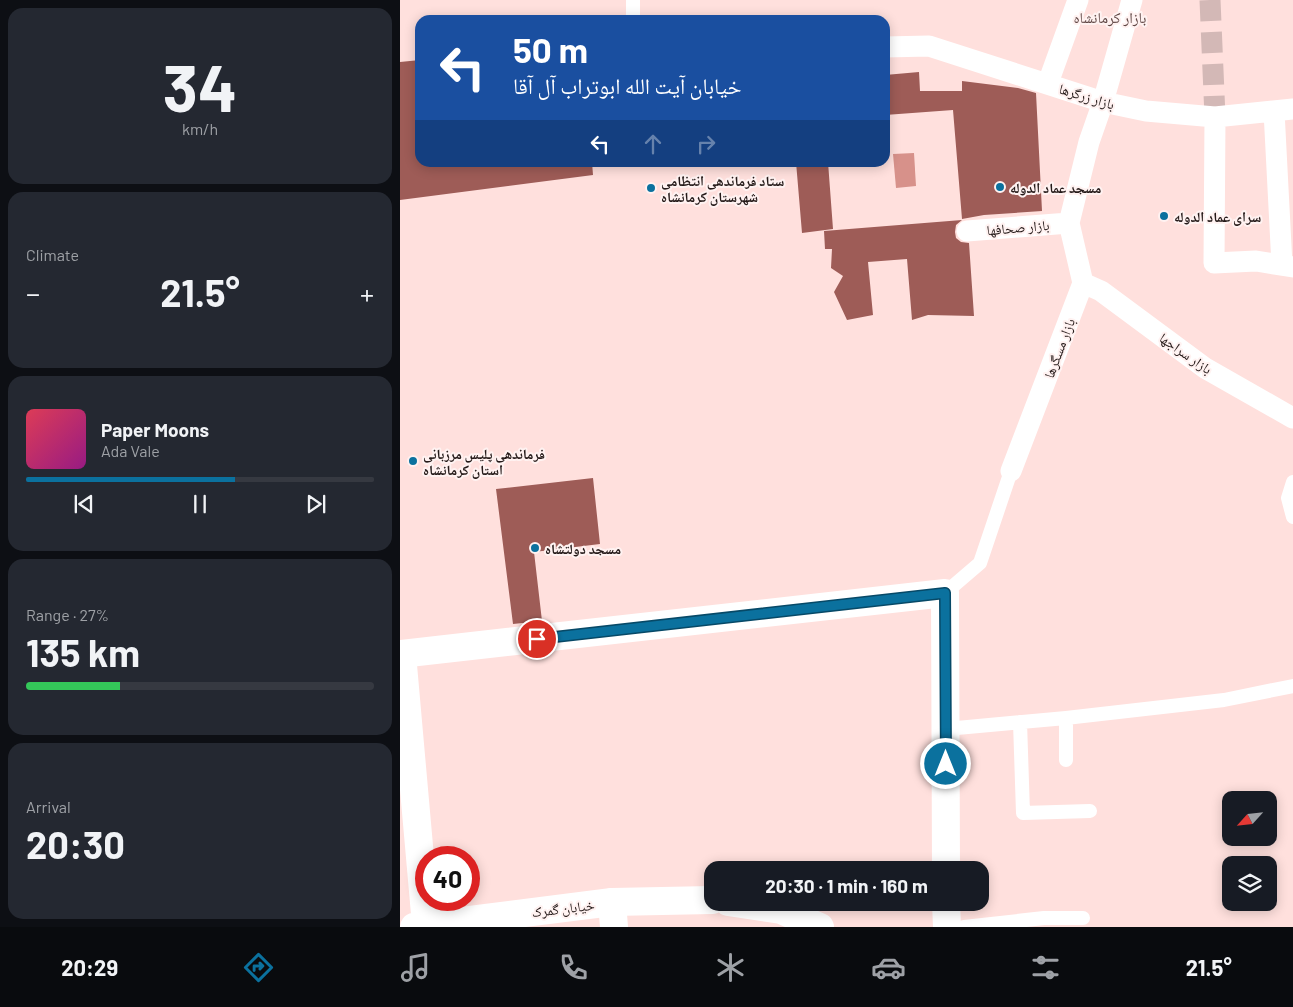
<!DOCTYPE html>
<meta charset="utf-8">
<style>
:root{--surface:#171b24;--page:#242831;--text:#f1f3f6;--muted:#9ea1a6;--line:#363941;--accent:#0b719e}
body{margin:0;font-family:Barlow,"Noto Naskh Arabic",sans-serif;background:var(--page);color:var(--text);height:100vh;display:flex;flex-direction:column;font-size:19px;white-space:nowrap}
*{box-sizing:border-box;margin:0}
p{font-size:16px;color:var(--muted)}
.icon{flex:none;width:28px;height:28px;fill:none;stroke:currentColor;stroke-width:2;stroke-linecap:round;stroke-linejoin:round}
.map{position:relative;flex:1;overflow:hidden}
.drawer{display:flex;flex-direction:column;gap:8px;padding:8px;background:#0d0f14;width:400px}
.drawer>*{flex:none}
.guide{position:absolute;left:15px;top:15px;width:475px;height:152px;border-radius:15px;box-shadow:0 2px 12px #0003;background:#1a4fa0;color:#fff;overflow:hidden}
.needle{width:32px;rotate:243deg}
.buttons{position:absolute;left:822px;top:791px;display:grid;gap:10px}
.buttons a{display:grid;place-items:center;width:55px;height:55px;border-radius:10px;background:var(--surface);box-shadow:0 2px 12px #0003;font-size:25px}
.speed{position:absolute;left:15px;top:846px;display:flex;gap:10px;font-size:25px;font-weight:700;text-align:center}
.speed>*{display:grid;place-content:center;width:65px;height:65px;border-radius:50%;background:var(--surface);box-shadow:0 2px 12px #0003;line-height:1}
.speed .limit{border:8px solid #d22;background:#fff;color:#111}
.pin{position:absolute;display:grid;place-items:center;width:42px;height:42px;color:#fff;margin:-21px;border:2px solid #fff;border-radius:50%;box-shadow:0 1px 5px #0007}
.me{position:absolute;width:55px;margin:-28px;rotate:0deg;stroke-linejoin:round;filter:drop-shadow(0 0 4px #0008)}
.turn{display:flex;align-items:center;gap:18px;height:105px;padding:0 15px;font-size:22px}
.turn .icon{width:65px;height:65px;stroke-width:2.5}
.turn b{display:block;font-size:35px;line-height:42px}
.lanes{display:flex;align-items:center;height:48px;padding:0 15px;background:#0003;justify-content:center;gap:25px;direction:ltr}
.lanes .off{opacity:.35}
.big{font-size:38px;font-weight:700;line-height:1.1}
.drawer .tile{flex:1;display:flex;flex-direction:column;justify-content:center;gap:8px;min-width:0;padding:0 18px;border-radius:15px;background:var(--page)}
.drawer .dial{align-items:center;gap:0}
.dial b{font-size:65px;line-height:1}
.song{display:flex;align-items:center;gap:15px}
.cover{width:60px;height:60px;border-radius:8px;background:linear-gradient(135deg,hsl(350 70% 55%),hsl(310 70% 35%))}
.played{height:5px;border-radius:2px;background:linear-gradient(90deg,var(--accent) 60%,var(--line) 60%)}
.keys{display:flex;justify-content:space-around;direction:ltr}
.heat{display:flex;justify-content:space-between;align-items:center;font-size:28px;direction:ltr}
.charge{height:8px;border-radius:4px;background:linear-gradient(90deg,#34c759 27%,var(--line) 0)}
.trip{position:absolute;left:304px;top:861px;width:285px;height:50px;border-radius:15px;background:var(--surface);box-shadow:0 2px 12px #0003;font-weight:700;line-height:50px;text-align:center}
.menu{display:flex;height:80px;justify-content:space-around;align-items:center;background:#090b0e;color:var(--muted)}
.menu .icon{width:35px;height:35px}
.menu .selected{color:var(--accent)}
.menu b{font-size:22px;color:var(--text)}
main{display:flex;flex:1;min-height:0}
.map>svg:first-child{display:block}
.water{fill:#d7918a}
.building{fill:#9e5c57}
.lines{fill:none;stroke-linecap:round;stroke-linejoin:round}
.pedestrian-tunnel{stroke:#d3b8b6;stroke-width:21;stroke-dasharray:21 11;stroke-linecap:butt}
.service{stroke:#fff;stroke-width:14}
.pedestrian{stroke:#fff;stroke-width:21}
.minor{stroke:#fff;stroke-width:28}
.tertiary{stroke:#fff;stroke-width:28}
.secondary{stroke:#fff;stroke-width:28}
.route-casing{stroke:#074967;stroke-width:12}
.route{stroke:#0b719e;stroke-width:9}
.poi-dot{fill:#0b719e;stroke:#fff2f1;stroke-width:2}
.labels{text-anchor:middle;dominant-baseline:central;stroke-width:4;stroke-linejoin:round;paint-order:stroke}
.street-label{font-size:14px;fill:#251a19;stroke:#fff2f1}
.poi-label{font-size:14px;font-weight:bold;fill:#251a19;stroke:#fff2f1;text-anchor:start}
.neighbourhood-label{font-size:15px;fill:#604745;stroke:#fff2f1}
</style>
<main>
<section class="drawer">
<div class="tile dial"><b>34</b><p>km/h</p></div>
<div class="tile"><p>Climate</p>
<div class="heat"><a>−</a><b class="big">21.5°</b><a>+</a></div>
</div>
<div class="tile">
<div class="song"><i class="cover"></i><div><b>Paper Moons</b><p>Ada Vale</p></div></div>
<div class="played"></div>
<div class="keys"><svg class="icon" aria-label="previous" viewBox="0 0 24 24"><path d="M18 5L8 12l10 7zM5 5v14"/></svg><svg class="icon" aria-label="pause" viewBox="0 0 24 24"><path d="M8 5v14M16 5v14"/></svg><svg class="icon" aria-label="next" viewBox="0 0 24 24"><path d="M6 5l10 7-10 7zM19 5v14"/></svg></div>
</div>
<div class="tile"><p>Range · 27%</p><b class="big">135 km</b><div class="charge"></div></div>
<div class="tile"><p>Arrival</p><b class="big">20:30</b></div>
</section>
<div class="map">
<svg width="893" height="927" viewBox="0 0 893 927">
<rect width="100%" height="100%" fill="#ffe0dd"/>
<path class="water" d="M514,153L516,186L496,188L493,154Z"/>
<path class="building" d="M20,60V162H192L193,175L0,200V62Z
M519,72L520,91H562V81L618,88L636,93L642,211L584,215L562,219L553,110L485,115V75Z
M396,162H428L433,229L402,233Z
M562,220L556,225L555,232L556,238L561,242L569,243L574,316L528,315L512,320L507,259L468,262L473,315L447,320L434,292L443,276L431,268L432,249H425L424,231Z
M193,478L200,544L134,552L142,621L113,624L96,489Z"/>
<g class="lines">
<path class="pedestrian-tunnel" d="M810,0L815,117"/>
<path class="service" d="M233,0V20
M893,482L888,498L893,517
M545,593L580,563L611,471
M666,718V760
M620,722L623,813L690,811
M546,729L666,718L824,700L893,686
M564,927L644,918H683"/>
<path class="pedestrian" d="M485,47L529,46L703,102L746,111L815,117L893,109
M648,83L678,0
M874,111L882,265
M815,117L814,263L856,261L893,267
M567,231L669,223
M683,283L701,291L805,368L893,418
M611,471L683,283L669,223L689,142L703,102L732,0"/>
<path class="minor" d="M2,654L26,925
M212,902L214,927"/>
<path class="tertiary" d="M0,654L545,593L546,870
M546,902L547,927"/>
<path class="secondary" d="M328,902L381,910L420,927
M14,927L212,902L312,900"/>
</g>
<g class="lines">
<defs>
<path id="route" d="M137,639L545,593L546,764"/>
</defs>
<use href="#route" class="route-casing"/>
<use href="#route" class="route"/>
</g>
<g class="poi-dot">
<circle cx="600" cy="187" r="5"/>
<circle cx="251" cy="188" r="5"/>
<circle cx="764" cy="216" r="5"/>
<circle cx="13" cy="461" r="5"/>
<circle cx="135" cy="548" r="5"/>
</g>
<g class="labels">
<g class="street-label">
<text transform="translate(687 96) rotate(17)">بازار زرگرها</text>
<text transform="translate(618 227) rotate(-5)">بازار صحافها</text>
<text transform="translate(659 348) rotate(-69)">بازار مسگرها</text>
<text transform="translate(786 353) rotate(35)">بازار سراجها</text>
<text transform="translate(163 908) rotate(-7)">خیابان گمرک</text>
</g>
<g class="poi-label">
<text x="261" y="180">ستاد فرماندهی انتظامی<tspan x="261" dy="16">شهرستان کرمانشاه</tspan></text>
<text x="610" y="187">مسجد عماد الدوله</text>
<text x="774" y="216">سرای عماد الدوله</text>
<text x="23" y="453">فرماندهی پلیس مرزبانی<tspan x="23" dy="16">استان کرمانشاه</tspan></text>
<text x="145" y="548">مسجد دولتشاه</text>
</g>
<g class="neighbourhood-label">
<text x="710" y="17">بازار کرمانشاه</text>
</g>
</g>
</svg>
<div class="buttons">
<a><svg class="needle" viewBox="-14 -14 28 28"><path d="M0-13l5 13h-10z" fill="#e53935"/><path d="M0 13l5-13h-10z" fill="#9ea1a6"/></svg></a>
<a><svg class="icon" aria-label="layers" viewBox="0 0 24 24"><path d="M12 4l9 5-9 5-9-5zM3 14l9 5 9-5"/></svg></a>
</div>
<div class="speed"><div class="limit">40</div></div>
<div class="pin" style="left:137px;top:639px;background:#d93025"><svg class="icon" aria-label="arrive" viewBox="0 0 24 24"><path d="M6 21V4h12l-3 4 3 4H6"/></svg></div>
<svg class="me" style="left:546px;top:764px" viewBox="-20 -20 40 40"><circle r="17" fill="#0b719e" stroke="#fff" stroke-width="3"/><path d="M0-11L8 9 0 5-8 9z" fill="#fff"/></svg>
<div class="trip">20:30 · 1 min · 160 m</div>
<div class="guide">
<div class="turn"><svg class="icon" aria-label="left" viewBox="0 0 24 24"><path d="M17 20v-9H6M10 6l-5 5 5 5"/></svg><div><b>50 m</b>خیابان آیت الله ابوتراب آل آقا</div></div>
<div class="lanes"><svg class="icon" aria-label="left" viewBox="0 0 24 24"><path d="M17 20v-9H6M10 6l-5 5 5 5"/></svg><svg class="icon off" aria-label="ahead" viewBox="0 0 24 24"><path d="M12 20V5M6 11l6-6 6 6"/></svg><svg class="icon off" aria-label="right" viewBox="0 0 24 24"><path d="M7 20v-9h11M14 6l5 5-5 5"/></svg></div>
</div>
</div>
</main>
<nav class="menu">
<b>20:29</b>
<svg class="icon selected" aria-label="directions" viewBox="0 0 24 24"><path d="M12 3l9 9-9 9-9-9zM9 14v-3h6M13 9l2 2-2 2"/></svg>
<svg class="icon" aria-label="music" viewBox="0 0 24 24"><path d="M9 18V5l10-2v13"/><circle cx="6" cy="18" r="3"/><circle cx="16" cy="16" r="3"/></svg>
<svg class="icon" aria-label="phone" viewBox="0 0 24 24"><path d="M5 4h4l2 5-3 2q2 4 5 5l2-3 5 2v4C11 20 4 13 5 4z"/></svg>
<svg class="icon" aria-label="climate" viewBox="0 0 24 24"><path d="M12 3v18M4 7l16 10M4 17L20 7"/></svg>
<svg class="icon" aria-label="car" viewBox="0 0 24 24"><path d="M5 17H2v-5l4-1 3-4h7l3 4 3 1v5h-3M9 17h6M6 11h13"/><circle cx="7" cy="17" r="2"/><circle cx="17" cy="17" r="2"/></svg>
<svg class="icon" aria-label="filters" viewBox="0 0 24 24"><path d="M4 7h16M4 17h16"/><circle cx="9" cy="7" r="2"/><circle cx="15" cy="17" r="2"/></svg>
<b>21.5°</b>
</nav>
